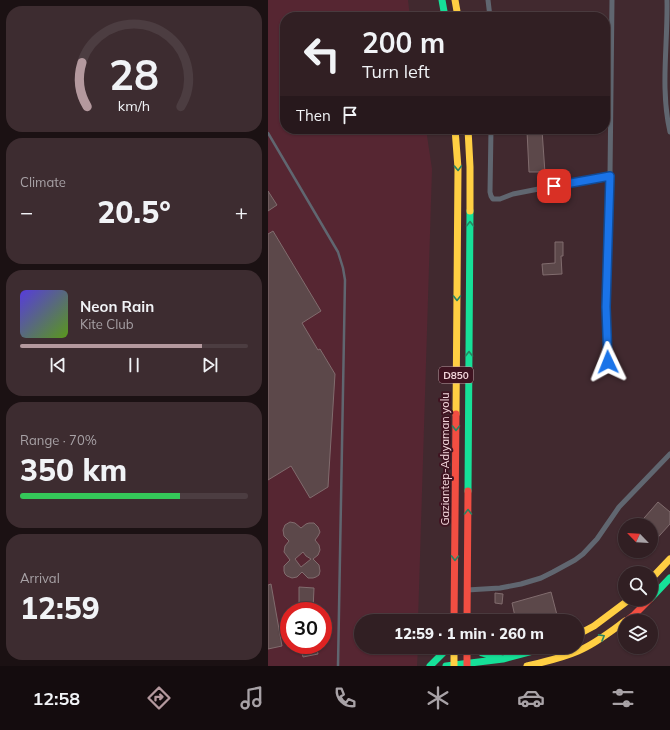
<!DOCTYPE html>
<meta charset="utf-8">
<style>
:root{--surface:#311f23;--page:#3d2c30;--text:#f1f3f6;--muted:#a8a2a6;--line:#4c3d41;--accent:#b4999e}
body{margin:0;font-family:Mulish,sans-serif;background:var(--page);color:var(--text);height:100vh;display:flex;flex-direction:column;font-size:15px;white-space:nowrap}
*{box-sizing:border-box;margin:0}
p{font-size:13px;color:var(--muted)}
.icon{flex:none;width:22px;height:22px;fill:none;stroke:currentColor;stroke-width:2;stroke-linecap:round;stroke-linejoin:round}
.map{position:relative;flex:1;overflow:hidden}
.side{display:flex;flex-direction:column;gap:6px;padding:6px;background:#1b1113;width:268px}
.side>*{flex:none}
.hud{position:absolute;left:12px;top:12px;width:330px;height:122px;border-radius:16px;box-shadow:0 1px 3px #0004,0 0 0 1px var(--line);background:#311f23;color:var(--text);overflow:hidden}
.needle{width:26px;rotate:295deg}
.buttons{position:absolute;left:350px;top:518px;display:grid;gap:8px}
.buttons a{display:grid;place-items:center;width:40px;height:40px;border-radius:50%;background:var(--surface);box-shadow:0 1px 3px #0004,0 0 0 1px var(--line);font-size:20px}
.speed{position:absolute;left:12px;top:602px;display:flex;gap:8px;font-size:20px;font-weight:700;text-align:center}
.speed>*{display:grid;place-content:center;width:52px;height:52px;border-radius:50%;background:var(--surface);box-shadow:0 1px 3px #0004,0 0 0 1px var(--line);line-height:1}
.speed .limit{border:6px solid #d22;background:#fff;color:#111}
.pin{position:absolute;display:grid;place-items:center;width:34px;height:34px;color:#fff;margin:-17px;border-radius:8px;box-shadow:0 2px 6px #0006}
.me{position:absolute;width:44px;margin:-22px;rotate:358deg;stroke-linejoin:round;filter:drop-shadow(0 0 3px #0008)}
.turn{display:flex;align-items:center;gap:14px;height:84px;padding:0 16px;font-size:18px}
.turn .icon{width:52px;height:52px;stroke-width:2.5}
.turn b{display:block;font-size:28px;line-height:34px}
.then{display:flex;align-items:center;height:38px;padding:0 16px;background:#0003;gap:8px;font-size:15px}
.big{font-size:30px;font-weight:800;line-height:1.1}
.side .card{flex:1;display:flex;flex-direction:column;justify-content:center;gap:6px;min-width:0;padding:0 14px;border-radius:16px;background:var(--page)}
.side .dial{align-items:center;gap:0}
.dial svg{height:104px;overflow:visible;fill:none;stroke:var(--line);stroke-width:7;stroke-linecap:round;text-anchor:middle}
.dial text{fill:var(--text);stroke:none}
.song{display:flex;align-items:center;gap:12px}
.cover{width:48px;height:48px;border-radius:6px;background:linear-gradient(135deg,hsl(250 70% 55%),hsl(90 70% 35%))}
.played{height:4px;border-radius:2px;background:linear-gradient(90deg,var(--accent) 80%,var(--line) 80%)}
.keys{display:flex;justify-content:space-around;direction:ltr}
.heat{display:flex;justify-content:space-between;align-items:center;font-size:22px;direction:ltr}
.charge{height:6px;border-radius:3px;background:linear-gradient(90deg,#34c759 70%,var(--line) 0)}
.trip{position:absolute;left:86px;top:614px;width:230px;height:40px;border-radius:20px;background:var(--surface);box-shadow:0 1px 3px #0004,0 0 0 1px var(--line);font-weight:800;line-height:40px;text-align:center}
.menu{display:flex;height:64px;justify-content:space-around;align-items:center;background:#140c0e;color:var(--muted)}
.menu .icon{width:28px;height:28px}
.menu .active{color:var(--accent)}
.menu b{font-size:18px;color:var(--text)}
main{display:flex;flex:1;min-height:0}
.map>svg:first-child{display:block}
.built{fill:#562632;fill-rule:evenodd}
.building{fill:#5c484a;stroke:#816c6e;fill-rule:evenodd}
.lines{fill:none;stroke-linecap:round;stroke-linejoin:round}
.lane{stroke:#606670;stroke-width:2.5}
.street{stroke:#606670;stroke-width:5}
.fast{stroke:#16e098;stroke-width:7}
.slow{stroke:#ffcf43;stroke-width:7}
.jam{stroke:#f24e42;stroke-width:7}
.oneway{stroke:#288462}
.route-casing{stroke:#114b97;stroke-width:10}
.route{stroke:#1a73e8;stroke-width:7}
.labels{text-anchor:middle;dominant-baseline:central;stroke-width:4;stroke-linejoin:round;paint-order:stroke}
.shield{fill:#3f1421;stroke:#bc9ba2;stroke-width:1}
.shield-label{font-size:10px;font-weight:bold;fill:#f2d5da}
.street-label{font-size:11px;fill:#f2d5da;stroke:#3f1421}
</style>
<main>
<section class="side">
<div class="card dial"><svg viewBox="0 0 100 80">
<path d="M14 69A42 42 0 1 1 86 69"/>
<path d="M14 69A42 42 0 0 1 10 35" stroke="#b4999e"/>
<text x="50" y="56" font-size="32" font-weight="700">28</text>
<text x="50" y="72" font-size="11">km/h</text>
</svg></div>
<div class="card"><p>Climate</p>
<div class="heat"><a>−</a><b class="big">20.5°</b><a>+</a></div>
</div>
<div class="card">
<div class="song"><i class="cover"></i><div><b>Neon Rain</b><p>Kite Club</p></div></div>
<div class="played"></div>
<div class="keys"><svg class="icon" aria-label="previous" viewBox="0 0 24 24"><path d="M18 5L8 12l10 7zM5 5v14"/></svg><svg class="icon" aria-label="pause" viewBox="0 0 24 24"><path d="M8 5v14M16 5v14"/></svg><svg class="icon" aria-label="next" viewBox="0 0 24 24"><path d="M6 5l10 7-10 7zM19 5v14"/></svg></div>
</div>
<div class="card"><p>Range · 70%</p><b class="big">350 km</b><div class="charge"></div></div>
<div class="card"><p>Arrival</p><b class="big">12:59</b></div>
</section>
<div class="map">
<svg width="402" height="666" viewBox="0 0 402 666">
<rect width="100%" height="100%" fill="#41292f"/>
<path class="built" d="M0,0H140L142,17H17V129H158L164,169L150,621H93V647H150L149,666H0ZM21,611H55V645H21Z"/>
<path class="building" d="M274,130L277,173H279V183L271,182L272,172H261L259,131Z
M0,191L9,205L0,211Z
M5,231L53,311L34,323L50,350L52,349L67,374L60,487L42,498L23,466L0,480V234Z
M287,242H295V256H293L294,274L275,275L274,264L287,263Z
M390,502L402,512V524L383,545V525H370Z
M22,522L27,523L33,528L38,524L41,523H46L50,527L52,532L50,536L47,540L51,545L52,550L50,555L45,559L51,565L52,571L51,575L48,577L45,578H40L34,572L29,577L24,578L19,576L17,574L16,571V566L22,560L16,552L17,546L21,541L16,536L15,530L17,525ZM35,552L38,556L43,559L33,567L27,559Z
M3,584L14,646L0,649V585Z
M31,587L46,588L45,610H31Z
M283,592L289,615L268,621H248L244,603Z
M227,593L235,594L234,604L227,603Z
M32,645H48L50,654L35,657Z"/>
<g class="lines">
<path class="lane" d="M0,133L70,252L75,268L77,280L70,666"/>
<path class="street" d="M220,0L222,17
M399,0C400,44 392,88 402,132
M223,129L222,192L223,196L225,199H232L245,194L342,175
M340,362L338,307L342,175L344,0
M199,590L232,588L253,584L273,578L285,572L307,560L315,554L329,539L351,507L402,454"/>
<path class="fast" d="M174,0L177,17
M200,491L202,211
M383,598L402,578
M210,647L214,653L235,659
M162,666L175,653L178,647
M178,666L235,659L280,647"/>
<path class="slow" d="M187,0L190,17
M187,129L190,168L188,414
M200,129L202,167V211
M383,579L402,559
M309,635L326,626L362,599
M186,647V666
M259,666C276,662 294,658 310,651C327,644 342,632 357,621"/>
<path class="jam" d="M186,621L188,414
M199,621L200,491
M358,621L366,615L382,599
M199,647V666"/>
</g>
<defs><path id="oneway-chevron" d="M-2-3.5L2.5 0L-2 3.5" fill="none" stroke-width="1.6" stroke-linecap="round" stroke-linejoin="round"/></defs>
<g class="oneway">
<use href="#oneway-chevron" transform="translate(190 168) rotate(88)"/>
<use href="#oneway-chevron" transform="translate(202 224) rotate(-89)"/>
<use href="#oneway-chevron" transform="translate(189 298) rotate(90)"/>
<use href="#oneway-chevron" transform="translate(201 354) rotate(-90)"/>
<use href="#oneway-chevron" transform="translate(188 428) rotate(90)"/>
<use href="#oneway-chevron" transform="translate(200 512) rotate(-90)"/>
<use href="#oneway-chevron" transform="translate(187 558) rotate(91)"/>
<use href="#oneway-chevron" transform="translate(334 637) rotate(-29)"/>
</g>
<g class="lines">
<defs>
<path id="route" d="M286,186L320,180L342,176L338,307L340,362"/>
</defs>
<use href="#route" class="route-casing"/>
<use href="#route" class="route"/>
</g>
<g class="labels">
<rect class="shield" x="171" y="367" width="34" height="16" rx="3"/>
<g class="shield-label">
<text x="188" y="375">D850</text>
</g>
<g class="street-label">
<text transform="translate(177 459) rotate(-90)">Gaziantep-Adıyaman yolu</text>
</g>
</g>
</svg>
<div class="buttons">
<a><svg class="needle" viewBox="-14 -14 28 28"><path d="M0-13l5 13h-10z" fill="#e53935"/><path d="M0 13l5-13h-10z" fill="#a8a2a6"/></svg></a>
<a><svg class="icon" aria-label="search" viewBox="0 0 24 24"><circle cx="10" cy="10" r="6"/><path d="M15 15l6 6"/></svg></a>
<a><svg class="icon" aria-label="layers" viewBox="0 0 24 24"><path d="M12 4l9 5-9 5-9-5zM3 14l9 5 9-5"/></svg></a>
</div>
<div class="speed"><div class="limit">30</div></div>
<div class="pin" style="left:286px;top:186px;background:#d93025"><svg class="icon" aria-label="arrive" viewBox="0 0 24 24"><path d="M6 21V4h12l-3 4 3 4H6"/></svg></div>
<svg class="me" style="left:340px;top:362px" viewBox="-20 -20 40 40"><path d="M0-17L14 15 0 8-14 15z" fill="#1a73e8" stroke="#fff" stroke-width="4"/></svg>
<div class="trip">12:59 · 1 min · 260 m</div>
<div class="hud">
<div class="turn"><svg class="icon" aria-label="left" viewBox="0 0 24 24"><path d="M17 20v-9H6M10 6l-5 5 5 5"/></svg><div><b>200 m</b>Turn left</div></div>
<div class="then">Then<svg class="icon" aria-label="arrive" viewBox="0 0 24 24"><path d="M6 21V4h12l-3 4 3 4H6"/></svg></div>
</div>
</div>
</main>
<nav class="menu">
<b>12:58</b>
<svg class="icon active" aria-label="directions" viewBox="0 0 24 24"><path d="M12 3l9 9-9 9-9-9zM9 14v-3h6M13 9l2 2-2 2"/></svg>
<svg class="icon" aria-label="music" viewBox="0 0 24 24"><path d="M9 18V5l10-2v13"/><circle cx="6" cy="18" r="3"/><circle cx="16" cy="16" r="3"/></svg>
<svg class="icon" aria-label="phone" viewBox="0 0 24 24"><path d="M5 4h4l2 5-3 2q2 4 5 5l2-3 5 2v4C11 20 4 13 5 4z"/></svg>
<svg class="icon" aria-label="climate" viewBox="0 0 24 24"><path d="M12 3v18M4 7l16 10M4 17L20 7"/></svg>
<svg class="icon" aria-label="car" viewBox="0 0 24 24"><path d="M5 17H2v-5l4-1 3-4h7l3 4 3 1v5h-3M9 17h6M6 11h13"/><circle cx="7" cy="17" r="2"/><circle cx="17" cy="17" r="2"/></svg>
<svg class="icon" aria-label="filters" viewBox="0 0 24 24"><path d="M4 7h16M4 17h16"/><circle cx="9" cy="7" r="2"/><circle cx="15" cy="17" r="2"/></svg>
</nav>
